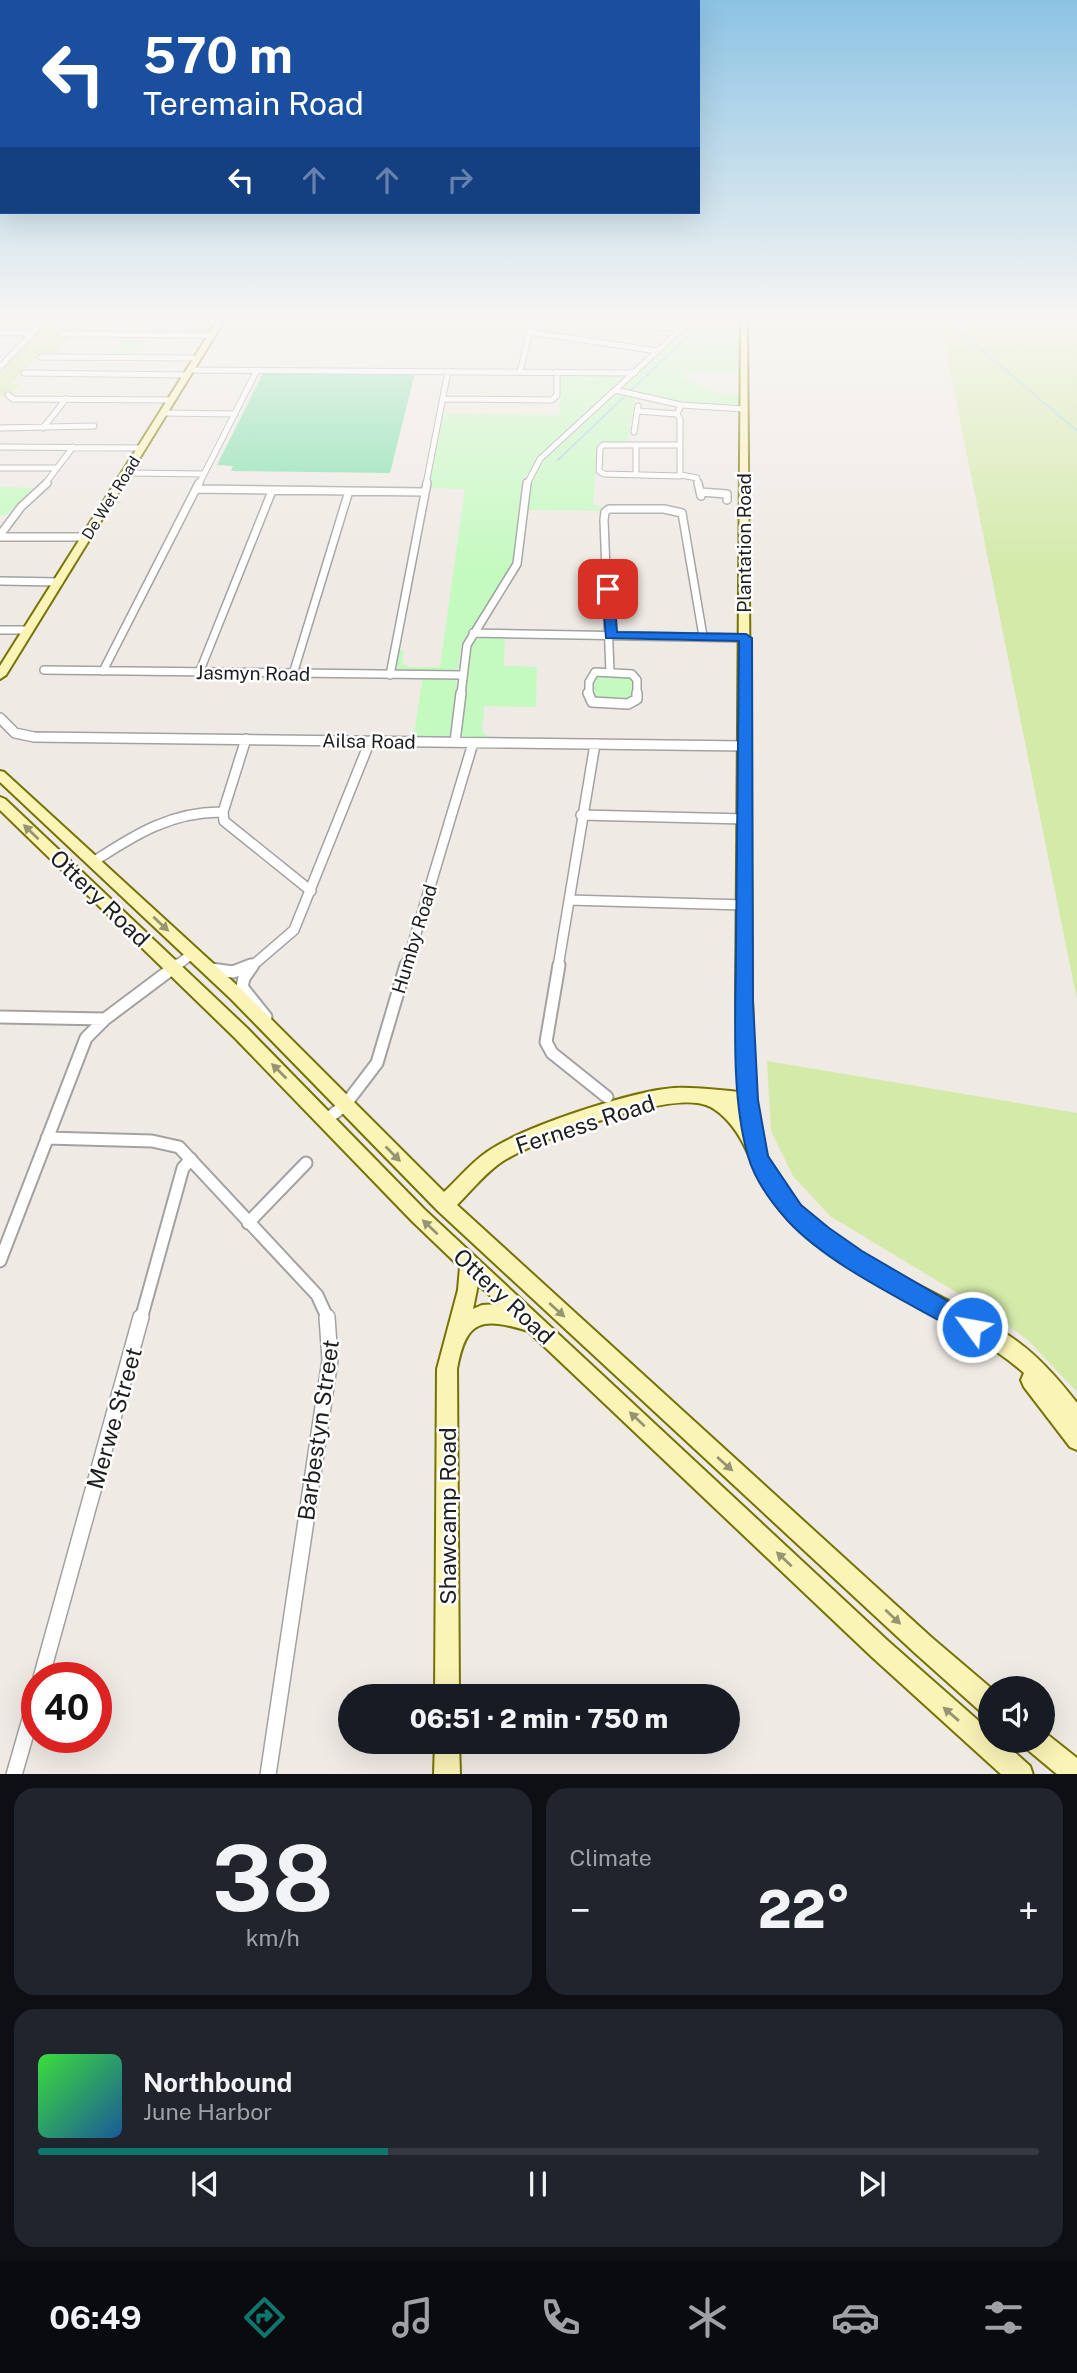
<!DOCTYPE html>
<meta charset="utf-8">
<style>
:root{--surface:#171b24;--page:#20242c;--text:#f1f3f6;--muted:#9ea1a6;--line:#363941;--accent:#0f766e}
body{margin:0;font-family:"Public Sans",sans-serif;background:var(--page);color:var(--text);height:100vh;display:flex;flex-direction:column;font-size:26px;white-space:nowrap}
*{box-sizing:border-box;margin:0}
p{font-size:23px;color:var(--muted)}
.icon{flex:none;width:38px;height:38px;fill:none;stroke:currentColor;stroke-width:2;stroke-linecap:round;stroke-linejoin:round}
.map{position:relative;height:1774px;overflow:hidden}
.details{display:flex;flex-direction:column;gap:14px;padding:14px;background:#0d0f14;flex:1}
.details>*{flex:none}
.guide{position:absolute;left:0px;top:0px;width:700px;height:214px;box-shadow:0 7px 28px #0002;background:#1a4fa0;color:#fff;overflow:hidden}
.tools{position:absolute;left:978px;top:1676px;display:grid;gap:14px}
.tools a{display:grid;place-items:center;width:77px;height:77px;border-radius:50%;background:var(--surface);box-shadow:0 7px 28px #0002;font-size:35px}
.speed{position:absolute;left:21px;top:1662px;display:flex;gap:14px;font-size:35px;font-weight:700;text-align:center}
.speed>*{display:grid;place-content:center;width:91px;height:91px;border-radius:50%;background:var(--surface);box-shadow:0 7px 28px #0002;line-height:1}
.speed .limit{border:10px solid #d22;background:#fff;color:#111}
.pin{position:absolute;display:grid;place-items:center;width:60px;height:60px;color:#fff;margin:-30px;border-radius:14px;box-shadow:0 4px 10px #0006}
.me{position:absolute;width:77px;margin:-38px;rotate:302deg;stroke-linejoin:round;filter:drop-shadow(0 0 5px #0008)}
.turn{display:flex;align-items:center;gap:24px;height:147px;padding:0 28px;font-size:32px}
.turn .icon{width:91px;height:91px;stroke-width:2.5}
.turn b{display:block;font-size:49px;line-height:60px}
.lanes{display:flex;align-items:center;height:66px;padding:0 28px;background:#0003;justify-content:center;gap:35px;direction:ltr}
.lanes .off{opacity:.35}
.big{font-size:52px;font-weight:800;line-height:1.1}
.details .card{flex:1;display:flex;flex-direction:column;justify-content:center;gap:10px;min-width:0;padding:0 24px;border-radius:21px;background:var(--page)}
.details .dial{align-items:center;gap:0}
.dial b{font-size:91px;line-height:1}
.song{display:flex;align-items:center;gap:21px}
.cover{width:84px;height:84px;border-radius:10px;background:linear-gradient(135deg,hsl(120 70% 55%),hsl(210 70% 35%))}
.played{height:7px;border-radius:4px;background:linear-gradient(90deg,var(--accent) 35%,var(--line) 35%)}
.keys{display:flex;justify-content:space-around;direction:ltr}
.heat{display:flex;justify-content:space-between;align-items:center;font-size:38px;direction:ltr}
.details .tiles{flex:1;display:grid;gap:14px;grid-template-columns:1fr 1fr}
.card:last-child{grid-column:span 2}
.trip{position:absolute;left:338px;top:1684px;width:402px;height:70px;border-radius:35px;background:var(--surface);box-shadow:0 7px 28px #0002;font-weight:800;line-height:70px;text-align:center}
.tab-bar{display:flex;height:112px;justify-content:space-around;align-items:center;background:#090b0e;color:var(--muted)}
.tab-bar .icon{width:49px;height:49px}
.tab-bar .current{color:var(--accent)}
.tab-bar b{font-size:32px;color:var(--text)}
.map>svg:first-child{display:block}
.grass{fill:#d3eaa9}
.park{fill:#c4fac0}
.pitch{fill:#80e0ac}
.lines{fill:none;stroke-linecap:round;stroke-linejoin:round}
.stream{stroke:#a3d9de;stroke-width:2}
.street-far4-casing{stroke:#a2a2a2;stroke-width:7}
.street-far3-casing{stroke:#a2a2a2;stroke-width:10}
.street-far2-casing{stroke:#a2a2a2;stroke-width:12}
.street-far1-casing{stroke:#a2a2a2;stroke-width:15}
.street-casing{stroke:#a2a2a2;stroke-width:18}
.secondary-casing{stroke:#777203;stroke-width:4}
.street-far4{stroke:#fff;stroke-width:5}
.street-far3{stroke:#fff;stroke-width:7}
.street-far2{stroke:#fff;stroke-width:9}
.street-far1{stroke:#fff;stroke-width:11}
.street{stroke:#fff;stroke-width:15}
.secondary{fill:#faf4b7;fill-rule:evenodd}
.oneway{fill:#979472}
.route{fill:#1a73e8;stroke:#114b97;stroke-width:2}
.labels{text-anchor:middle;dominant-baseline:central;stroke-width:5;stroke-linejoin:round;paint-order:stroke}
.far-street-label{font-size:16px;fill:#1e1e1e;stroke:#fff}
.street-label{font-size:19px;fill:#1e1e1e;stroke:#fff}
.near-street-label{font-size:23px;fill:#1e1e1e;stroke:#fff}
</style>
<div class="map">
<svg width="1077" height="1775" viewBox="0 0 1077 1775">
<rect width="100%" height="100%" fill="#efeae4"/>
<path class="grass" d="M940,321H1077V1000Z
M41,327L68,328L58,335L74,334L54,356C33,356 25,369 11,384L20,385L12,394L0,397V369Z
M767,1061L1077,1113V1392L1028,1340L994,1315L830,1216L793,1176L771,1131Z"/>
<path class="park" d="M693,321H740V372H685L687,380L717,393L739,395L738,405L682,403L625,390V385Z
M127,335H152L135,357H109Z
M561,374L626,376L539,456L521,484L516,548L510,572L462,643L458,670L453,672L398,669L396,664L399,650H404L402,662L409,667H440L465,489L429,488L443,414L559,415Z
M622,393L636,396L627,444L597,443L593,505L607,508L602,511L527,510L529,484L542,462L614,395Z
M0,487L36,488L6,515H0Z
M505,636L504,666L537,667L536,707L484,706L482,731L492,740L464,738L460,731L472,645L480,637Z
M625,674L633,679L635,697L631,700H597L593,696L592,679L596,675Z
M423,677L451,678L457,681L451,734L448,738L413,739Z"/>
<path class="pitch" d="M267,373H415L390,473L231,471L233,466L217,465L262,375Z"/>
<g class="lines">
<path class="stream" d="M948,321L1077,431
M631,390L704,321
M558,460L625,396"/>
<defs>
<path id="street-far4" d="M619,321L681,330
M529,332L658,351
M0,333H32
M61,334L213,335
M41,357L198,358
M0,367L44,321
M191,370L635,373
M520,372L532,321
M24,373L188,375
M615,390L681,405L744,409
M8,395L13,399L172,400
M443,399L552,400L557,395V372
M637,411L677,414
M164,413L235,414
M0,428L94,426
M43,428L66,399
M634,432L638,406
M678,445H603L600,448L599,471L604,474L680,476V419L677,414L681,405
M636,446V475
M0,447L143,448
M0,468H57
M127,473L204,474
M681,475L697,478L698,484
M45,484L73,447
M199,484L257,370
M426,484L448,371
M527,484L540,459L690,321"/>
<path id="street-far3" d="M698,483L701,496
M196,489L425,492
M700,492L727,494V500
M0,535L21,507L47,483
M0,537H86
M0,581L59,582
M0,630H28
M473,633L746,638
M44,670L462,675
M103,671L199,483
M610,672L604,520L605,512L609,509H664L682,513L703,636
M199,673L272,491
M293,674L349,491
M390,675L427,483
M461,694L467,645L517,564L527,483
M589,694V682L595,672L632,674L637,680V694"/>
<path id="street-far2" d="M588,693L592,702L628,704L637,699V693
M0,718L15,733L34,737L745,746
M246,739L223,812L224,821L311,891
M455,742L461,693
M581,815L745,819
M93,862C134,835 172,811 223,812
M569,900L744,905
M175,967L193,953
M246,967L253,964
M251,967L294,930L370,741
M406,967L473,743
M558,967L595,744"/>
<path id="street-far1" d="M253,965L244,978L242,987L266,1017
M559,965L546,1042L552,1053L607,1097
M211,969L233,972L251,965
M0,1017L105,1019
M327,1119L345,1105L377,1063L406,965
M47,1138L152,1141L179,1147L317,1295L328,1319
M248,1223L306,1163
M0,1261L86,1038L105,1019L177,965
M141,1319L183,1168L191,1159"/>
<path id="street" d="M41,1678L141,1317
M14,1775L37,1695
M268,1775L330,1360L327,1317"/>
<path id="secondary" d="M217,321H224L6,675L0,679V666Z
M741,321H747L752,1001C754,1051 749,1107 766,1154C801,1248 943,1287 1018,1342C1041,1359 1060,1381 1077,1403V1450L1070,1447L1024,1387L1021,1380L1024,1373C996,1348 963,1331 930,1313C894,1294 858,1274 825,1250C804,1235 782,1216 768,1194C752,1168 746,1138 724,1117C719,1112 712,1107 706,1105C667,1091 539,1139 503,1161C486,1172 472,1190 457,1205L931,1637L992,1689L990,1715L981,1712L915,1653L438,1211L231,999L0,782V771L4,772L241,989L444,1192C458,1179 471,1163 487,1152C522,1127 632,1091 674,1088C696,1087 718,1090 739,1092L736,1001Z
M0,797L5,799L247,1028L424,1209L888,1641L990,1731V1741H1002L1030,1766L1033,1775H1002L872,1657L528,1331C482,1317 466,1319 457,1369L459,1696H435L437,1369L458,1290L460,1267L412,1221L235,1038L0,810ZM478,1284L499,1304L482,1305L473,1309Z
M1043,1731L1077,1758V1775H1058L1028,1750L1025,1741H1043Z
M435,1741H459L460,1775H434Z"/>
</defs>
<use href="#street-far4" class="street-far4-casing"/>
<use href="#street-far3" class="street-far3-casing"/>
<use href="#street-far2" class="street-far2-casing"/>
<use href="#street-far1" class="street-far1-casing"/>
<use href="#street" class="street-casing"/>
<use href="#secondary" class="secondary-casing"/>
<use href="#street-far4" class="street-far4"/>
<use href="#street-far3" class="street-far3"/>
<use href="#street-far2" class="street-far2"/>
<use href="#street-far1" class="street-far1"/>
<use href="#street" class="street"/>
<use href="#secondary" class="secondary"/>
</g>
<defs><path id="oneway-solid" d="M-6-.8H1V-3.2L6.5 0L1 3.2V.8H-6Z" transform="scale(1.75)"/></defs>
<g class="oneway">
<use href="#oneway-solid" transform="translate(31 832) rotate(-136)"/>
<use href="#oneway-solid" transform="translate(161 924) rotate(43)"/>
<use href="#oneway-solid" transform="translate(279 1071) rotate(-135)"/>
<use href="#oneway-solid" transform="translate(393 1154) rotate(45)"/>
<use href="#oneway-solid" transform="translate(430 1227) rotate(-137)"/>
<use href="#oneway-solid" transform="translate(557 1310) rotate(42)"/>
<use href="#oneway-solid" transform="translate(637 1419) rotate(-137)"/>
<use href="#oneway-solid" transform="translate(725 1464) rotate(42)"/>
<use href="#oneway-solid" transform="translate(784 1559) rotate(-137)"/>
<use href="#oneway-solid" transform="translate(893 1617) rotate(43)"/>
<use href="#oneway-solid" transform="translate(951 1714) rotate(-139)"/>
</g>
<linearGradient id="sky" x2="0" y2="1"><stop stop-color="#8cc3e4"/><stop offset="0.56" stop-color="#f8f6f3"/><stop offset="1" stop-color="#f8f6f3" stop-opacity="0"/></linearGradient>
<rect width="1077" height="570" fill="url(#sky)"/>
<path class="route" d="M608,586L614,589L617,632L746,634L752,638L753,1001L758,1100L768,1156L801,1205L829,1228L862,1251L980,1320L984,1327L980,1335L972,1338L965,1335C910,1303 829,1266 787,1220C772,1203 754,1178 748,1156C730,1094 736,1009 736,945C737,844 738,743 739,641L606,638L602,589Z"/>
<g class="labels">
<g class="far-street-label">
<text transform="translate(111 498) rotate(-58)">De Wet Road</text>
</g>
<g class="street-label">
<text transform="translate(744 543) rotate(-90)">Plantation Road</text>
<text transform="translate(253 673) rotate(1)">Jasmyn Road</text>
<text transform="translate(369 741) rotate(1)">Ailsa Road</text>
<text transform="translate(414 939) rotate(-73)">Humby Road</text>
</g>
<g class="near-street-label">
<text transform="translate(100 898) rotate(44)">Ottery Road</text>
<text transform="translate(585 1124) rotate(-18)">Ferness Road</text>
<text transform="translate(504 1296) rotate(43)">Ottery Road</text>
<text transform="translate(114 1418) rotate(-74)">Merwe Street</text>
<text transform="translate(318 1430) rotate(-82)">Barbestyn Street</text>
<text transform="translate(447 1516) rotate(-90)">Shawcamp Road</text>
</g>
</g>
</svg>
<div class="tools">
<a><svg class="icon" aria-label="sound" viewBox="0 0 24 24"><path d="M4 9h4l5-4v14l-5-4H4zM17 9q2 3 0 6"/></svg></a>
</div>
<div class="speed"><div class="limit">40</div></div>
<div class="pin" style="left:608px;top:589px;background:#d93025"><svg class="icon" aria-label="arrive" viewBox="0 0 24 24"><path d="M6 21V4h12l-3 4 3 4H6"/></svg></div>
<svg class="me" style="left:972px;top:1327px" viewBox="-20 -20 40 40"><circle r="17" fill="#1a73e8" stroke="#fff" stroke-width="3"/><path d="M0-11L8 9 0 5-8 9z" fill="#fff"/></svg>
<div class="trip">06:51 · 2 min · 750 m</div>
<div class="guide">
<div class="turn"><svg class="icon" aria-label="left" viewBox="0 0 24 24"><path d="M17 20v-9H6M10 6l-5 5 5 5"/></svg><div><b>570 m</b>Teremain Road</div></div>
<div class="lanes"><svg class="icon" aria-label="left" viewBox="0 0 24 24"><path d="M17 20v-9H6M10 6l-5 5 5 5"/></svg><svg class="icon off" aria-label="ahead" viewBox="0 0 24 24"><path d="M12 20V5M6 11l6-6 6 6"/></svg><svg class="icon off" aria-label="ahead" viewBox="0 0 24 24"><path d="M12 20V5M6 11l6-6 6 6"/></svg><svg class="icon off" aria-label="right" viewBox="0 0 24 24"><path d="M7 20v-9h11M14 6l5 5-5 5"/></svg></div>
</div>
</div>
<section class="details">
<div class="tiles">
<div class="card dial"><b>38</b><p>km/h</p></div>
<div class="card"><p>Climate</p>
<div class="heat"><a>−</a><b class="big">22°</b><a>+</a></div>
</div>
<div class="card">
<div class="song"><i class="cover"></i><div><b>Northbound</b><p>June Harbor</p></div></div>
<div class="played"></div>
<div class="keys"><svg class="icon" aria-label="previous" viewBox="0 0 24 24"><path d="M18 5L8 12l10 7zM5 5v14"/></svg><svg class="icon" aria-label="pause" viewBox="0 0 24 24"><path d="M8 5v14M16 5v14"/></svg><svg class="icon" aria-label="next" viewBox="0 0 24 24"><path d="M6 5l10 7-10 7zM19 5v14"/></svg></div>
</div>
</div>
</section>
<nav class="tab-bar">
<b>06:49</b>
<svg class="icon current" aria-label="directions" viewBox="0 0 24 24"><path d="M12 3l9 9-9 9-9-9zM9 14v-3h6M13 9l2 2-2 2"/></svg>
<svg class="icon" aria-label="music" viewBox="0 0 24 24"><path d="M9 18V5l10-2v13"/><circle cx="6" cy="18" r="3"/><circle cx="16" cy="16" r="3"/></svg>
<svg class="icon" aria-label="phone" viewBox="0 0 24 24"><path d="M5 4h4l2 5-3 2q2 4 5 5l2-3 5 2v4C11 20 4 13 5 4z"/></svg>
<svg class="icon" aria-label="climate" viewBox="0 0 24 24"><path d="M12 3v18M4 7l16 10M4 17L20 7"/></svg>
<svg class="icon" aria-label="car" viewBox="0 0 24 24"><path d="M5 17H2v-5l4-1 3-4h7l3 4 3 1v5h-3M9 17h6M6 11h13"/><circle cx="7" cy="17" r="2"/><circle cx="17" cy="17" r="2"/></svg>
<svg class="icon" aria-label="filters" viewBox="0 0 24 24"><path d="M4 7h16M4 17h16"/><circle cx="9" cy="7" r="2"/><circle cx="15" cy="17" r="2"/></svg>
</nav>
